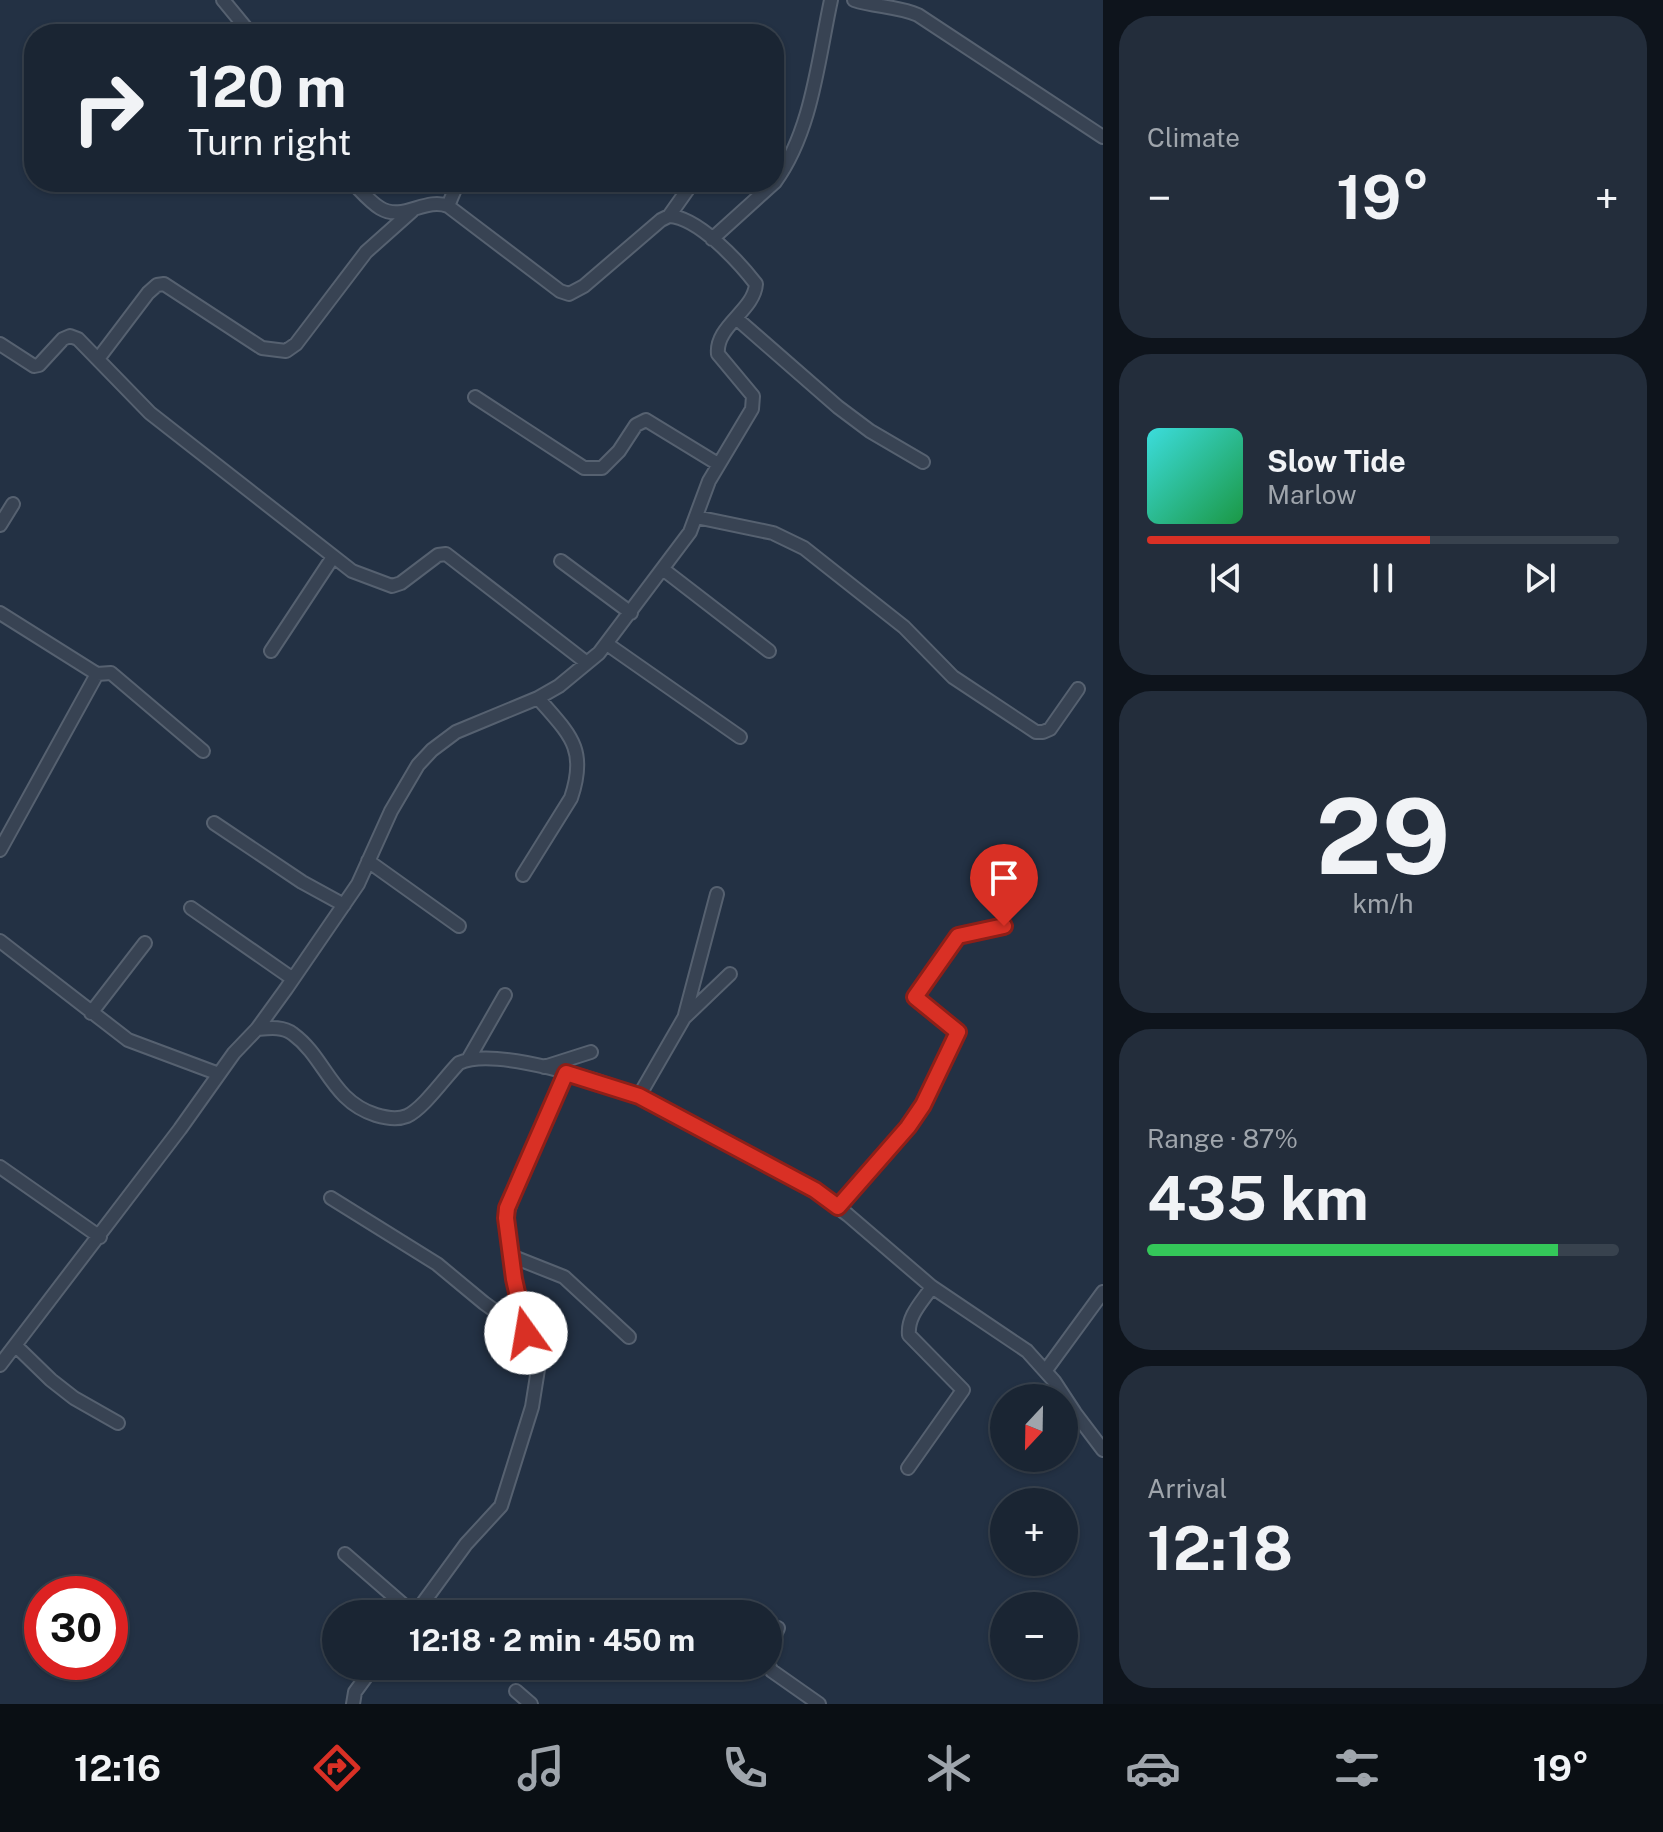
<!DOCTYPE html>
<meta charset="utf-8">
<style>
:root{--surface:#1a2533;--page:#232d3b;--text:#f1f3f6;--muted:#9fa5ac;--line:#38424e;--accent:#d93025}
body{margin:0;font-family:"Public Sans",sans-serif;background:var(--page);color:var(--text);height:100vh;display:flex;flex-direction:column;font-size:30px;white-space:nowrap}
*{box-sizing:border-box;margin:0}
p{font-size:26px;color:var(--muted)}
.icon{flex:none;width:44px;height:44px;fill:none;stroke:currentColor;stroke-width:2;stroke-linecap:round;stroke-linejoin:round}
.map{position:relative;flex:1;overflow:hidden}
.side{display:flex;flex-direction:column;gap:16px;padding:16px;background:#0e141c;width:560px}
.side>*{flex:none}
.guide{position:absolute;left:24px;top:24px;width:760px;height:168px;border-radius:32px;box-shadow:0 2px 6px #0004,0 0 0 2px var(--line);background:#1a2533;color:var(--text);overflow:hidden}
.needle{width:52px;rotate:202deg}
.fabs{position:absolute;left:990px;top:1384px;display:grid;gap:16px}
.fabs a{display:grid;place-items:center;width:88px;height:88px;border-radius:50%;background:var(--surface);box-shadow:0 2px 6px #0004,0 0 0 2px var(--line);font-size:40px}
.speed{position:absolute;left:24px;top:1576px;display:flex;gap:16px;font-size:40px;font-weight:700;text-align:center}
.speed>*{display:grid;place-content:center;width:104px;height:104px;border-radius:50%;background:var(--surface);box-shadow:0 2px 6px #0004,0 0 0 2px var(--line);line-height:1}
.speed .limit{border:12px solid #d22;background:#fff;color:#111}
.pin{position:absolute;display:grid;place-items:center;width:68px;height:68px;color:#fff;margin:-82px -34px;border-radius:50% 50% 50% 0;rotate:-45deg;box-shadow:0 0 8px #0007}
.pin .icon{rotate:45deg}
.me{position:absolute;width:88px;margin:-44px;rotate:347deg;stroke-linejoin:round;filter:drop-shadow(0 0 6px #0008)}
.turn{display:flex;align-items:center;gap:28px;height:168px;padding:0 32px;font-size:36px}
.turn .icon{width:104px;height:104px;stroke-width:2.5}
.turn b{display:block;font-size:56px;line-height:68px}
.big{font-size:60px;font-weight:700;line-height:1.1}
.side .widget{flex:1;display:flex;flex-direction:column;justify-content:center;gap:12px;min-width:0;padding:0 28px;border-radius:32px;background:var(--page)}
.side .dial{align-items:center;gap:0}
.dial b{font-size:104px;line-height:1}
.song{display:flex;align-items:center;gap:24px}
.cover{width:96px;height:96px;border-radius:12px;background:linear-gradient(135deg,hsl(180 70% 55%),hsl(140 70% 35%))}
.played{height:8px;border-radius:4px;background:linear-gradient(90deg,var(--accent) 60%,var(--line) 60%)}
.keys{display:flex;justify-content:space-around;direction:ltr}
.heat{display:flex;justify-content:space-between;align-items:center;font-size:44px;direction:ltr}
.charge{height:12px;border-radius:6px;background:linear-gradient(90deg,#34c759 87%,var(--line) 0)}
.trip{position:absolute;left:322px;top:1600px;width:460px;height:80px;border-radius:40px;background:var(--surface);box-shadow:0 2px 6px #0004,0 0 0 2px var(--line);font-weight:700;line-height:80px;text-align:center}
.tab-bar{display:flex;height:128px;justify-content:space-around;align-items:center;background:#0a0f14;color:var(--muted)}
.tab-bar .icon{width:56px;height:56px}
.tab-bar .current{color:var(--accent)}
.tab-bar b{font-size:36px;color:var(--text)}
main{display:flex;flex:1;min-height:0}
.map>svg:first-child{display:block}
.lines{fill:none;stroke-linecap:round;stroke-linejoin:round}
.street-casing{stroke:#566170;stroke-width:16}
.street{stroke:#384353;stroke-width:12}
.route-casing{stroke:#8d1f18;stroke-width:20}
.route{stroke:#d93025;stroke-width:14}
</style>
<main>
<div class="map">
<svg width="1103" height="1704" viewBox="0 0 1103 1704">
<rect width="100%" height="100%" fill="#233144"/>
<g class="lines">
<defs>
<path id="street" d="M223,0L251,34
M854,0C875,7 897,6 918,15L1103,137
M448,206L458,182
M669,216L693,182
M712,239L775,182C812,131 818,60 831,0
M736,318L838,407L870,431L923,462
M0,344L34,366L39,365L63,339L70,336L78,339L150,413L352,571L392,586L401,583L438,555L446,554L587,663
M98,359L148,293L157,285L164,284L262,348L286,351L296,344L366,252L412,211
M475,397L584,468H602L619,451L636,425L646,420L718,464
M696,517L773,533L804,548L904,627L953,677L1036,732H1043L1050,729L1078,689
M0,525L13,504
M561,561L631,613
M664,570L769,651
M0,613L97,674
M607,644L740,737
M271,651L333,557
M214,823L302,882L344,905
M0,850L97,674L111,673L203,751
M368,861L459,926
M523,875L571,798C588,748 569,734 538,698
M191,908L293,979
M0,941L128,1040L219,1074
M91,1013L145,943
M685,1015L717,894
M257,1029C269,1028 283,1026 293,1034C326,1058 331,1101 376,1115C386,1118 397,1120 407,1116C424,1108 445,1077 459,1063C495,1046 601,1081 639,1096L815,1190L848,1215L932,1287L1027,1351L1054,1381L1075,1413L1103,1450
M469,1058L505,995
M544,1067L591,1052
M639,1096L684,1018L730,974
M0,1167L100,1237
M331,1198L437,1264L484,1303L526,1333
M838,1207L908,1127L923,1105L958,1032L915,997L958,936L1004,926
M511,1256L564,1277L629,1337
M16,1346L51,1380L74,1398L118,1423
M0,1365L180,1129L234,1053L257,1029L286,989L358,884L391,811L418,765L432,750L456,732L538,698L559,686L599,653L690,532L709,481L752,409L753,396L718,354C715,326 754,311 756,284C739,262 698,217 669,216L661,220L584,286L569,294L560,291L448,206C425,197 403,222 380,208C370,202 361,191 352,182
M1046,1370L1103,1292
M908,1468L963,1390L909,1335C907,1316 922,1302 932,1287
M345,1554L414,1614
M415,1614L466,1544L501,1506L532,1407L539,1363L526,1333L520,1310L506,1218L516,1186L566,1073
M768,1651L778,1628
M768,1665L772,1671L819,1704
M516,1691L531,1704
M353,1704L355,1692L374,1666"/>
</defs>
<use href="#street" class="street-casing"/>
<use href="#street" class="street"/>
</g>
<g class="lines">
<defs>
<path id="route" d="M526,1333L514,1279L506,1218L507,1208L566,1073L639,1096L815,1190L838,1207L908,1127L923,1105L958,1032L915,997L958,936L1004,926"/>
</defs>
<use href="#route" class="route-casing"/>
<use href="#route" class="route"/>
</g>
</svg>
<div class="fabs">
<a><svg class="needle" viewBox="-14 -14 28 28"><path d="M0-13l5 13h-10z" fill="#e53935"/><path d="M0 13l5-13h-10z" fill="#9fa5ac"/></svg></a>
<a>+</a>
<a>−</a>
</div>
<div class="speed"><div class="limit">30</div></div>
<div class="pin" style="left:1004px;top:926px;background:#d93025"><svg class="icon" aria-label="arrive" viewBox="0 0 24 24"><path d="M6 21V4h12l-3 4 3 4H6"/></svg></div>
<svg class="me" style="left:526px;top:1333px" viewBox="-20 -20 40 40"><circle r="19" fill="#fff"/><path d="M0-13L10 11 0 6-10 11z" fill="#d93025"/></svg>
<div class="trip">12:18 · 2 min · 450 m</div>
<div class="guide">
<div class="turn"><svg class="icon" aria-label="right" viewBox="0 0 24 24"><path d="M7 20v-9h11M14 6l5 5-5 5"/></svg><div><b>120 m</b>Turn right</div></div>
</div>
</div>
<section class="side">
<div class="widget"><p>Climate</p>
<div class="heat"><a>−</a><b class="big">19°</b><a>+</a></div>
</div>
<div class="widget">
<div class="song"><i class="cover"></i><div><b>Slow Tide</b><p>Marlow</p></div></div>
<div class="played"></div>
<div class="keys"><svg class="icon" aria-label="previous" viewBox="0 0 24 24"><path d="M18 5L8 12l10 7zM5 5v14"/></svg><svg class="icon" aria-label="pause" viewBox="0 0 24 24"><path d="M8 5v14M16 5v14"/></svg><svg class="icon" aria-label="next" viewBox="0 0 24 24"><path d="M6 5l10 7-10 7zM19 5v14"/></svg></div>
</div>
<div class="widget dial"><b>29</b><p>km/h</p></div>
<div class="widget"><p>Range · 87%</p><b class="big">435 km</b><div class="charge"></div></div>
<div class="widget"><p>Arrival</p><b class="big">12:18</b></div>
</section>
</main>
<nav class="tab-bar">
<b>12:16</b>
<svg class="icon current" aria-label="directions" viewBox="0 0 24 24"><path d="M12 3l9 9-9 9-9-9zM9 14v-3h6M13 9l2 2-2 2"/></svg>
<svg class="icon" aria-label="music" viewBox="0 0 24 24"><path d="M9 18V5l10-2v13"/><circle cx="6" cy="18" r="3"/><circle cx="16" cy="16" r="3"/></svg>
<svg class="icon" aria-label="phone" viewBox="0 0 24 24"><path d="M5 4h4l2 5-3 2q2 4 5 5l2-3 5 2v4C11 20 4 13 5 4z"/></svg>
<svg class="icon" aria-label="climate" viewBox="0 0 24 24"><path d="M12 3v18M4 7l16 10M4 17L20 7"/></svg>
<svg class="icon" aria-label="car" viewBox="0 0 24 24"><path d="M5 17H2v-5l4-1 3-4h7l3 4 3 1v5h-3M9 17h6M6 11h13"/><circle cx="7" cy="17" r="2"/><circle cx="17" cy="17" r="2"/></svg>
<svg class="icon" aria-label="filters" viewBox="0 0 24 24"><path d="M4 7h16M4 17h16"/><circle cx="9" cy="7" r="2"/><circle cx="15" cy="17" r="2"/></svg>
<b>19°</b>
</nav>
